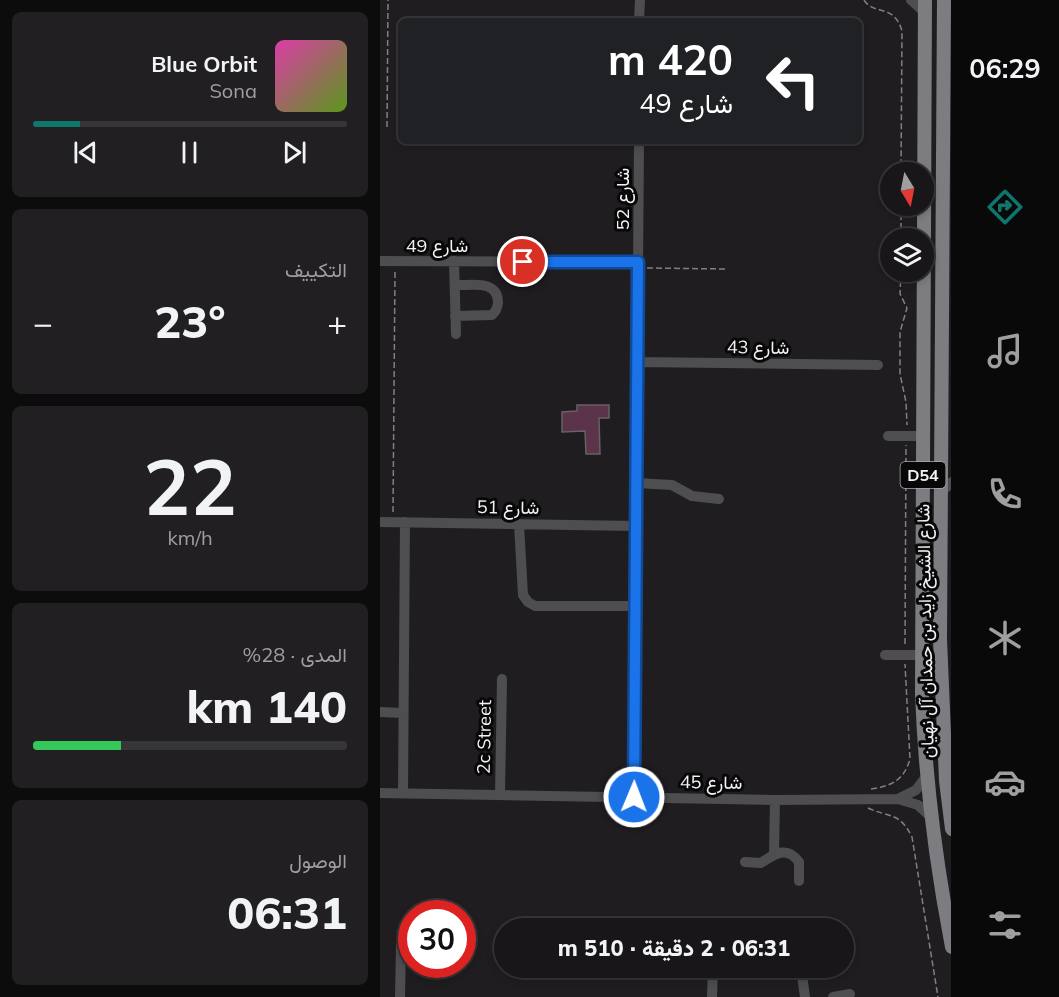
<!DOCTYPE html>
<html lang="ar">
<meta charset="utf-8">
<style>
:root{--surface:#181618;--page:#211f21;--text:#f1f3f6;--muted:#9f9fa2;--line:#363537;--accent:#0f766e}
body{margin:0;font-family:Mulish,Vazirmatn,sans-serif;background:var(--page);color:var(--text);direction:rtl;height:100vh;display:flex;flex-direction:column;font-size:22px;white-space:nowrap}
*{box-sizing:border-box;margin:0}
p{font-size:20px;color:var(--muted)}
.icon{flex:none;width:33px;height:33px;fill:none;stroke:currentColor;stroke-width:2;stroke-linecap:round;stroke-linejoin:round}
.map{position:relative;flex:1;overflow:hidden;direction:ltr}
.details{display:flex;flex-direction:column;gap:12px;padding:12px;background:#0d0c0d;width:380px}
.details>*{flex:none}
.top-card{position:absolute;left:18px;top:18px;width:464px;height:126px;border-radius:9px;box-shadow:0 3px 9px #0003,0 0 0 2px var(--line);direction:rtl;background:#202124;color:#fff;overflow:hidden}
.needle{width:39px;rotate:170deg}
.controls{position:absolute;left:500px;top:162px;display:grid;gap:12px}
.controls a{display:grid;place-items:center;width:54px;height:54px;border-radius:50%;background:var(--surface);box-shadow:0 3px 9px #0003,0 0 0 2px var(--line);font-size:30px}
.speed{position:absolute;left:18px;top:900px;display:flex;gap:12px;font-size:30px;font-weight:700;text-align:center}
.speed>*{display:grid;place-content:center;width:78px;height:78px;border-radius:50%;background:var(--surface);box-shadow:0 3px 9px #0003,0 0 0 2px var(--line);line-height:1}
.speed .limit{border:9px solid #d22;background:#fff;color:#111}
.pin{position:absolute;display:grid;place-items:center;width:51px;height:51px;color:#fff;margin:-26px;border:3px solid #fff;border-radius:50%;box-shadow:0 2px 6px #0007}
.me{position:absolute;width:66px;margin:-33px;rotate:1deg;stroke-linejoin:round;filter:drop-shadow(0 0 4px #0008)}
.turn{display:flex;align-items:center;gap:21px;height:126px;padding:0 30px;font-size:27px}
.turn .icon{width:78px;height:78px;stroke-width:2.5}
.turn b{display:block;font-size:42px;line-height:51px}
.big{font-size:45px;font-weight:800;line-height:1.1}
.details .widget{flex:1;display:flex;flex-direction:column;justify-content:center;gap:9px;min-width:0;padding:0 21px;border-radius:9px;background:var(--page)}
.details .dial{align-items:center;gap:0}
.dial b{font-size:78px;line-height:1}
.song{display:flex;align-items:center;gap:18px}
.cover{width:72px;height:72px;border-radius:9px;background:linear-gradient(135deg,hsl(320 70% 55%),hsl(90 70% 35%))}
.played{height:6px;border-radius:3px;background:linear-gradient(90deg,var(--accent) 15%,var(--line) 15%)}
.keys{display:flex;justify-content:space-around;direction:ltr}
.heat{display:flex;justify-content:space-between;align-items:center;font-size:33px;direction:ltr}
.charge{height:9px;border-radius:4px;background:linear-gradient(90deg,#34c759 28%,var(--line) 0)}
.trip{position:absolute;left:114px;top:918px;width:360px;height:60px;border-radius:30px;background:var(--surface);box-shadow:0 3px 9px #0003,0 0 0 2px var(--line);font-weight:800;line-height:60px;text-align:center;direction:rtl}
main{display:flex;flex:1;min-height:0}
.tab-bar{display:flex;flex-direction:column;width:108px;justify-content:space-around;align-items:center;background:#0a090a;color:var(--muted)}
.tab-bar .icon{width:42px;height:42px}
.tab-bar .active{color:var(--accent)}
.tab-bar b{font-size:27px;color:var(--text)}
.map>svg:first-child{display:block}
.building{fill:#5b334a;stroke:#676264;stroke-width:1.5}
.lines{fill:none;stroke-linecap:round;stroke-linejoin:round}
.path{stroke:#827f82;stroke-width:1.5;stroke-dasharray:6 3;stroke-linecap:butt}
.minor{stroke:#4e4d4f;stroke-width:10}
.major{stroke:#7d7c80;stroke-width:14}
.route-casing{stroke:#114b97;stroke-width:15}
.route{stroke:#1a73e8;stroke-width:10}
.labels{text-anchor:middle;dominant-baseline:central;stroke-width:6;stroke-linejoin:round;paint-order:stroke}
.shield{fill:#090809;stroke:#aeacae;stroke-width:1.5}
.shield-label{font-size:16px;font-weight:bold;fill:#f5f3f5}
.street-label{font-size:18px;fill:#f5f3f5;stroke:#090809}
</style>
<main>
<nav class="tab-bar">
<b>06:29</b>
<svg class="icon active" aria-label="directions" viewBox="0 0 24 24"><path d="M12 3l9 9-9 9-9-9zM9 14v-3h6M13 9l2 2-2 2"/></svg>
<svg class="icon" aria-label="music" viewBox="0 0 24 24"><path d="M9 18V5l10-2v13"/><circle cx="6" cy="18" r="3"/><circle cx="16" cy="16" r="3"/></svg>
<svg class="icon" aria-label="phone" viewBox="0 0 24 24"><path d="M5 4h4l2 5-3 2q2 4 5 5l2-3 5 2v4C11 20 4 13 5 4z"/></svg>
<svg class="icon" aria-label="climate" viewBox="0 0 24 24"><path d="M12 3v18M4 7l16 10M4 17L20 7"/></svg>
<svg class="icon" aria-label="car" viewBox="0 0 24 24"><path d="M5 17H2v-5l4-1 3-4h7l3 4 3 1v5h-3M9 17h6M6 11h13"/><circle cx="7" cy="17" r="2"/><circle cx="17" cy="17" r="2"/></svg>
<svg class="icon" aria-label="filters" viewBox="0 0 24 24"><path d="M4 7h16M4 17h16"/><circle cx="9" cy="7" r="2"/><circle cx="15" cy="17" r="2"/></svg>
</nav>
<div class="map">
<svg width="572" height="997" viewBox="0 0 572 997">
<rect width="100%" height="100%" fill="#201d20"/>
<path class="building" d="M197,405H229V418H219L220,454H206L205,431L182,432V412L197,411Z"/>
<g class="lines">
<path class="path" d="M484,0C494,16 514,3 522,31L521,172
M7,127L8,0
M521,238V206
M267,268L348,269
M521,272L520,294L527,308L520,332V374L526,402L527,425
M13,512L15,271
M525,644L526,445
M491,789C512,786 524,780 530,759L525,664
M488,808C509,818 519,811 532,837L558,997"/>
<path class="minor" d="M531,0L540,8L546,16
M259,21L260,0
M0,261L258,262
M74,261L76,334
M75,285C92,286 118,279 118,303C117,309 116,311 112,315L75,316
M257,362L498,365
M508,436H543
M256,483L292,485L312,496L339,499
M560,493L572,482
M0,522L256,526
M139,524L143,595L148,602L155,606H255
M505,655H542
M0,712L23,713
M0,793L395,800L518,799L538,805L553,819
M23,793L25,522
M120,795L122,679
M254,797L259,141
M518,799L536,790L548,774
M394,854L395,800
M365,862L381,863C394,854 407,845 419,862V881
M421,968L425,997
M20,997L21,945
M332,997L333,968
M453,997L470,994"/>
<path class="major" d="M545,0L542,693C545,778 556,864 572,947
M564,0L560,639L566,781L572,829"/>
</g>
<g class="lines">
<defs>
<path id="route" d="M143,262H258L254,797"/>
</defs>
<use href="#route" class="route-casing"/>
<use href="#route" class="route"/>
</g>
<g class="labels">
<rect class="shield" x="520.5" y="462" width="45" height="26" rx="4.5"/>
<g class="shield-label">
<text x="543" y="475">D54</text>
</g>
<g class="street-label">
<text transform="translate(242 199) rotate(-90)">شارع 52</text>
<text x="57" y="245">شارع 49</text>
<text transform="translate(378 347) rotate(1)">شارع 43</text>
<text transform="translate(128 507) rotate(1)">شارع 51</text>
<text transform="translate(545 631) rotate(-91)">شارع الشيخ زايد بن حمدان آل نهيان</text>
<text transform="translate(104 737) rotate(-89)">2c Street</text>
<text transform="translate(331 782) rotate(1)">شارع 45</text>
</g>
</g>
</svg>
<div class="controls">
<a><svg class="needle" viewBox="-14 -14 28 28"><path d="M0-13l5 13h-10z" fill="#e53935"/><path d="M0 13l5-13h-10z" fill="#9f9fa2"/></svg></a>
<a><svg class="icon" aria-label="layers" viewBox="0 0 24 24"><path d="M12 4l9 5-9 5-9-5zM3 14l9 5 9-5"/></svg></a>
</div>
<div class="speed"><div class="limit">30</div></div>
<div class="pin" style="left:143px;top:262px;background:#d93025"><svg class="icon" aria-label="arrive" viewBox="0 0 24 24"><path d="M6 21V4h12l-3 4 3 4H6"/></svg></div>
<svg class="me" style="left:254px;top:797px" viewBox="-20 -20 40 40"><circle r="17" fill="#1a73e8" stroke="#fff" stroke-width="3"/><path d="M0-11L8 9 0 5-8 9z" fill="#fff"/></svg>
<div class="trip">06:31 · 2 دقيقة · 510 m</div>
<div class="top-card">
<div class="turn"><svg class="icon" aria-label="left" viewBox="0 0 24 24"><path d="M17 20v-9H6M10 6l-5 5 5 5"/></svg><div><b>420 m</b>شارع 49</div></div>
</div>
</div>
<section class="details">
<div class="widget">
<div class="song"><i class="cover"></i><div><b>Blue Orbit</b><p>Sona</p></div></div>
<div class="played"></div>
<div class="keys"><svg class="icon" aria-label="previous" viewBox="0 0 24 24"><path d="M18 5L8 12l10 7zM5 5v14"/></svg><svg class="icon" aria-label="pause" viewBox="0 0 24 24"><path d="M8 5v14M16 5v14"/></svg><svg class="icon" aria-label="next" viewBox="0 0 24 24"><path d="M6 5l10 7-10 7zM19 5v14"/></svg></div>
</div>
<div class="widget"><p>التكييف</p>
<div class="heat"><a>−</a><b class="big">23°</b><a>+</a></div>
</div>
<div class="widget dial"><b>22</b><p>km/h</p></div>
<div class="widget"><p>المدى · 28%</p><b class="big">140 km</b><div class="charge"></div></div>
<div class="widget"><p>الوصول</p><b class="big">06:31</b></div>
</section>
</main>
